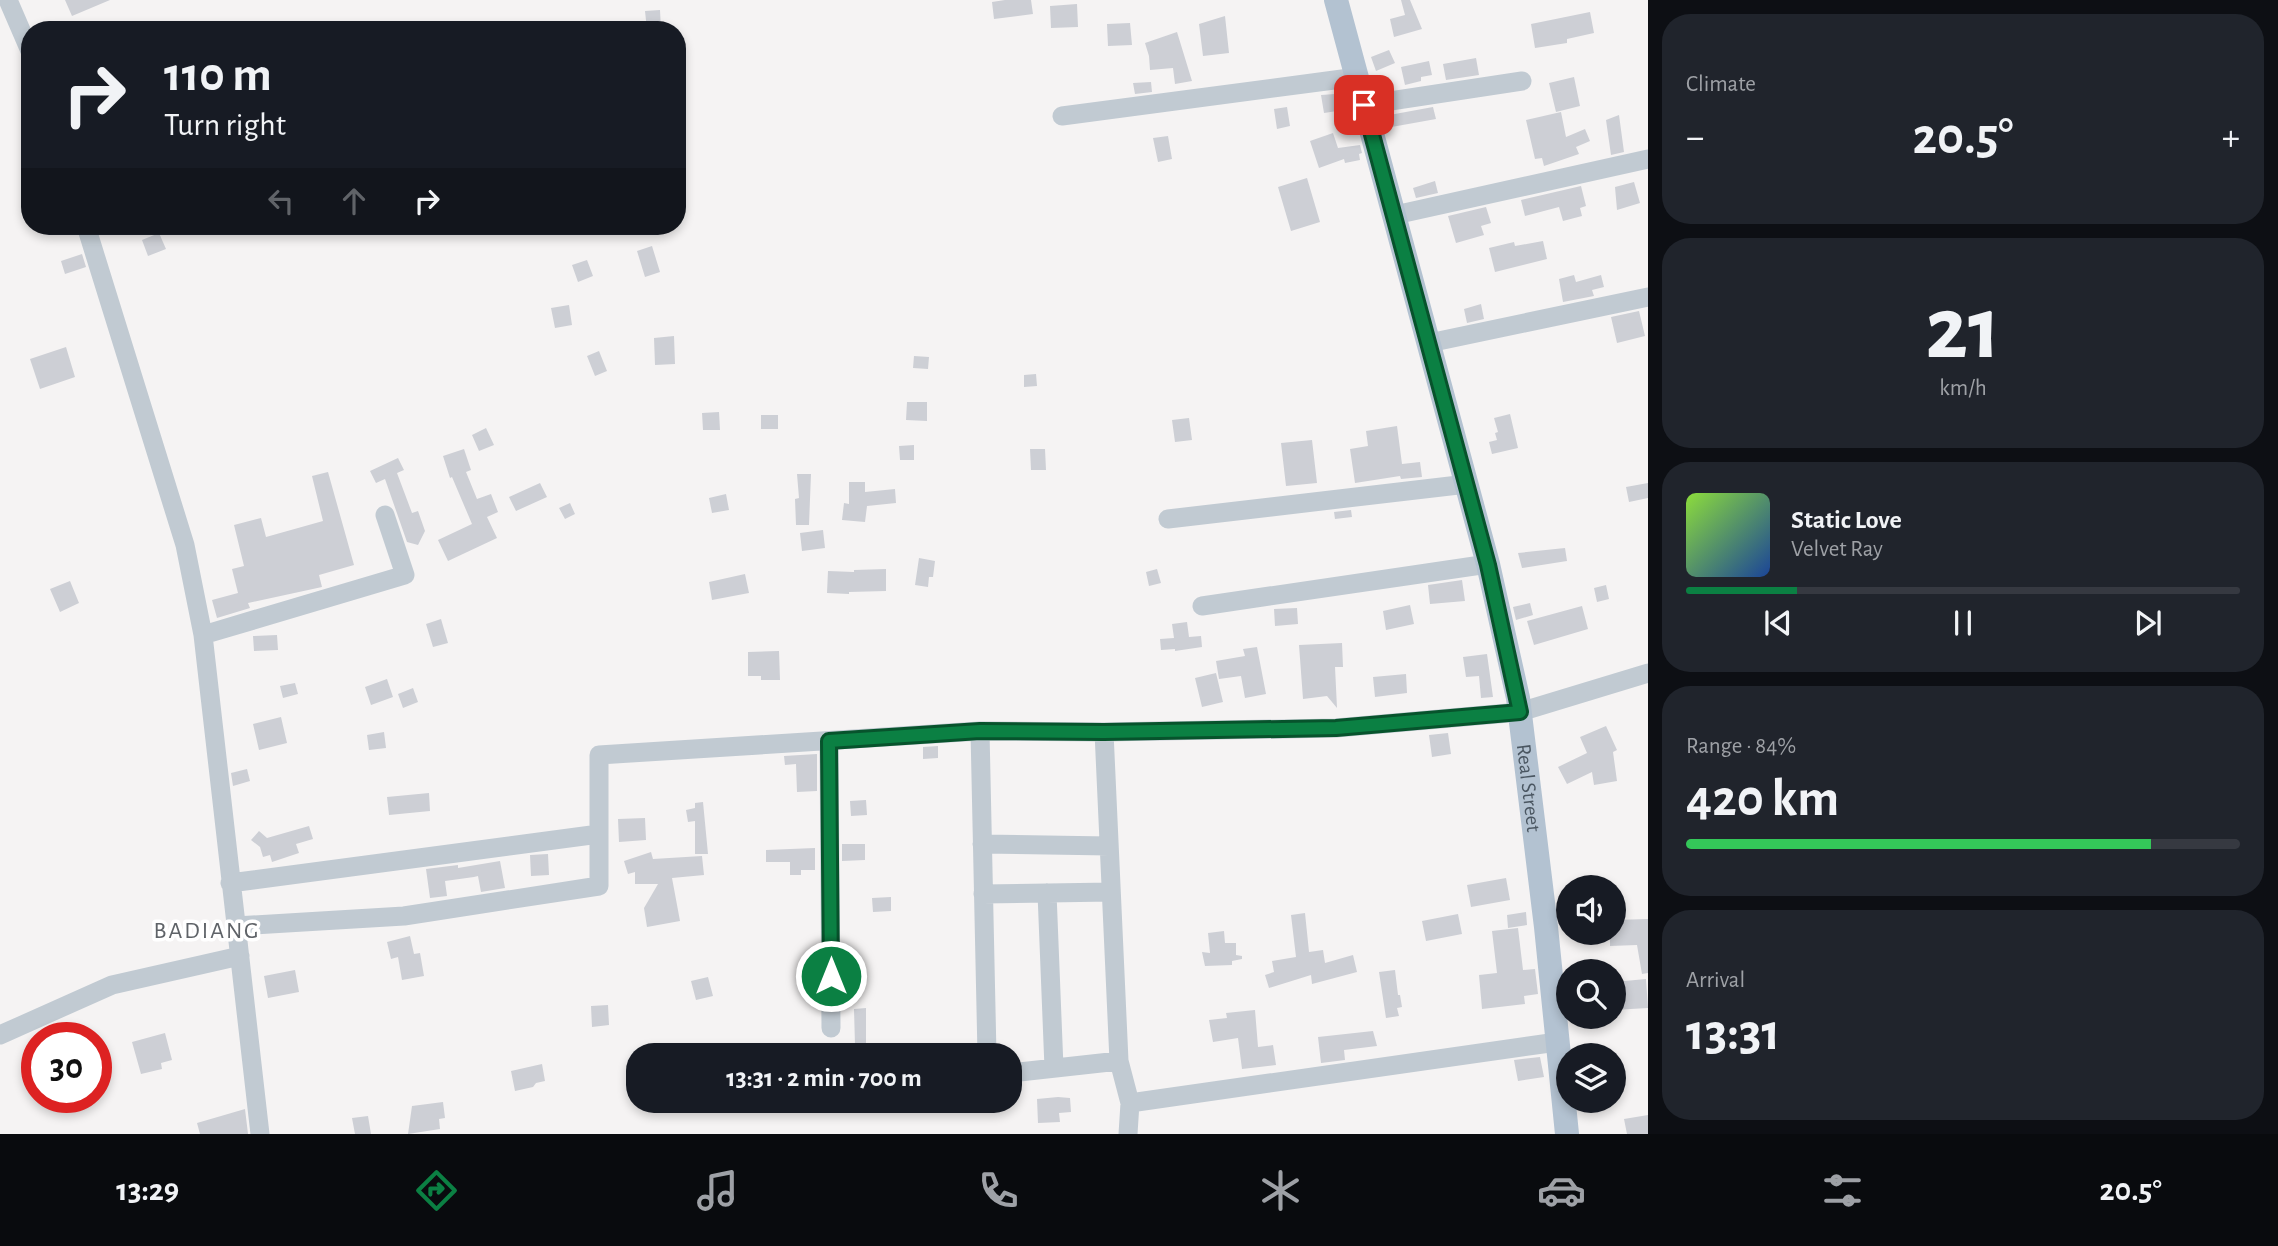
<!DOCTYPE html>
<meta charset="utf-8">
<style>
:root{--surface:#171b24;--page:#20242c;--text:#f1f3f6;--muted:#9ea1a6;--line:#363941;--accent:#0b8043}
body{margin:0;font-family:"Alegreya Sans",sans-serif;background:var(--page);color:var(--text);height:100vh;display:flex;flex-direction:column;font-size:26px;white-space:nowrap}
*{box-sizing:border-box;margin:0}
p{font-size:23px;color:var(--muted)}
.icon{flex:none;width:38px;height:38px;fill:none;stroke:currentColor;stroke-width:2;stroke-linecap:round;stroke-linejoin:round}
.map{position:relative;flex:1;overflow:hidden}
.side{display:flex;flex-direction:column;gap:14px;padding:14px;background:#0d0f14;width:630px}
.side>*{flex:none}
.top-card{position:absolute;left:21px;top:21px;width:665px;height:214px;border-radius:28px;box-shadow:0 4px 10px #0003;background:#171b24;color:var(--text);overflow:hidden}
.buttons{position:absolute;left:1556px;top:875px;display:grid;gap:14px}
.buttons a{display:grid;place-items:center;width:70px;height:70px;border-radius:50%;background:var(--surface);box-shadow:0 4px 10px #0003;font-size:35px}
.speed{position:absolute;left:21px;top:1022px;display:flex;gap:14px;font-size:35px;font-weight:700;text-align:center}
.speed>*{display:grid;place-content:center;width:91px;height:91px;border-radius:50%;background:var(--surface);box-shadow:0 4px 10px #0003;line-height:1}
.speed .limit{border:10px solid #d22;background:#fff;color:#111}
.pin{position:absolute;display:grid;place-items:center;width:60px;height:60px;color:#fff;margin:-30px;border-radius:14px;box-shadow:0 4px 10px #0006}
.me{position:absolute;width:77px;margin:-38px;rotate:0deg;stroke-linejoin:round;filter:drop-shadow(0 0 5px #0008)}
.turn{display:flex;align-items:center;gap:24px;height:147px;padding:0 28px;font-size:32px}
.turn .icon{width:91px;height:91px;stroke-width:2.5}
.turn b{display:block;font-size:49px;line-height:60px}
.lanes{display:flex;align-items:center;height:66px;padding:0 28px;background:#0003;justify-content:center;gap:35px;direction:ltr}
.lanes .off{opacity:.35}
.big{font-size:52px;font-weight:700;line-height:1.1}
.side .tile{flex:1;display:flex;flex-direction:column;justify-content:center;gap:10px;min-width:0;padding:0 24px;border-radius:28px;background:var(--page)}
.side .dial{align-items:center;gap:0}
.dial b{font-size:91px;line-height:1}
.song{display:flex;align-items:center;gap:21px}
.cover{width:84px;height:84px;border-radius:10px;background:linear-gradient(135deg,hsl(90 70% 55%),hsl(220 70% 35%))}
.played{height:7px;border-radius:4px;background:linear-gradient(90deg,var(--accent) 20%,var(--line) 20%)}
.keys{display:flex;justify-content:space-around;direction:ltr}
.heat{display:flex;justify-content:space-between;align-items:center;font-size:38px;direction:ltr}
.charge{height:10px;border-radius:5px;background:linear-gradient(90deg,#34c759 84%,var(--line) 0)}
.trip{position:absolute;left:626px;top:1043px;width:396px;height:70px;border-radius:28px;background:var(--surface);box-shadow:0 4px 10px #0003;font-weight:700;line-height:70px;text-align:center}
.tab-bar{display:flex;height:112px;justify-content:space-around;align-items:center;background:#090b0e;color:var(--muted)}
.tab-bar .icon{width:49px;height:49px}
.tab-bar .active{color:var(--accent)}
.tab-bar b{font-size:32px;color:var(--text)}
main{display:flex;flex:1;min-height:0}
.map>svg:first-child{display:block}
.building{fill:#cdcfd5}
.lines{fill:none;stroke-linecap:round;stroke-linejoin:round}
.minor{stroke:#c1cad2;stroke-width:19}
.major{stroke:#b3c2d1;stroke-width:24}
.route-casing{stroke:#07532c;stroke-width:18}
.route{stroke:#0b8043;stroke-width:12}
.labels{text-anchor:middle;dominant-baseline:central;stroke-width:7;stroke-linejoin:round;paint-order:stroke}
.street-label{font-size:21px;fill:#4a5661;stroke:#fff}
.quarter-label{font-size:24px;letter-spacing:2px;fill:#5f6368;stroke:#fff}
</style>
<main>
<div class="map">
<svg width="1648" height="1134" viewBox="0 0 1648 1134">
<rect width="100%" height="100%" fill="#f5f3f3"/>
<path class="building" d="M65,0H110L72,16Z
M1005,0H1031L1033,14L994,19L992,2Z
M1401,0H1410L1422,29L1394,37L1390,19L1405,15Z
M1077,4L1078,27L1051,28L1050,6Z
M660,10L661,30H647L645,11Z
M1590,12L1594,33L1567,39V43L1535,48L1531,24Z
M1225,16L1229,53L1203,56L1199,24Z
M1130,23L1132,45L1108,46L1107,24Z
M1177,32L1192,81L1175,84L1173,68L1150,70L1149,56L1145,43Z
M1389,50L1395,63L1376,71L1371,57Z
M1476,58L1479,75L1446,80L1443,64Z
M1429,61L1432,75L1421,77V81L1405,85L1401,67Z
M1574,77L1580,106L1556,112L1549,83Z
M1151,82L1152,92L1135,94L1133,83Z
M1335,94L1337,111L1324,113L1321,95Z
M1287,107L1290,126L1277,129L1274,109Z
M1433,107L1436,119L1386,128L1384,116Z
M1561,112L1566,137L1585,129L1590,141L1576,147L1579,154L1544,166L1542,158L1535,159L1526,120Z
M1619,115L1624,152L1611,155L1606,120Z
M1333,133L1338,148L1360,145L1362,153L1359,154L1360,160L1345,163L1344,159L1319,168L1310,141Z
M1168,136L1172,159L1158,162L1153,138Z
M1307,178L1320,222L1291,231L1278,187Z
M1435,181L1438,193L1416,198L1413,188Z
M1634,182L1640,203L1617,210L1615,187Z
M1581,186L1586,206L1580,208L1582,216L1563,221L1559,207L1525,216L1521,200Z
M1486,207L1491,223L1481,226L1484,235L1456,243L1448,216Z
M159,233L166,249L148,256L142,240Z
M1543,241L1547,259L1495,272L1489,248L1514,242L1515,246Z
M652,246L660,272L645,277L637,251Z
M82,254L86,267L65,274L61,261Z
M587,260L593,276L578,282L572,265Z
M1574,275L1576,282L1601,275L1604,287L1592,290L1594,296L1563,302L1559,279Z
M1481,304L1484,319L1467,323L1464,309Z
M569,305L572,325L555,328L551,308Z
M1639,311L1645,336L1617,343L1611,317Z
M674,336L675,364L655,365L654,338Z
M66,347L75,377L40,389L30,359Z
M599,351L607,371L595,376L587,356Z
M914,356L929,357L928,369L913,368Z
M1036,374L1037,386L1024,387V375Z
M907,402H927V421L906,420Z
M719,412L720,430H703L702,413Z
M1510,414L1518,448L1492,454L1489,442L1497,440L1495,433L1498,432L1494,418Z
M761,415H778V429H761Z
M1189,418L1192,440L1175,442L1172,420Z
M1397,426L1402,464L1420,462L1422,477L1401,479L1400,476L1355,483L1350,449L1368,446L1366,431Z
M486,428L494,445L479,451L472,435Z
M1312,440L1317,483L1286,486L1281,443Z
M914,445V460H900L899,446Z
M464,449L471,470L466,472L477,499L491,494L498,512L487,517L497,538L448,561L438,540L472,524L452,477L450,478L443,456Z
M1030,449H1045L1046,470H1031Z
M398,458L404,470L397,473L412,513L418,511L425,531L418,545L407,542L385,479L376,483L370,471Z
M328,472L354,565L319,575L322,587L248,603L250,608L217,618L212,600L238,593L232,569L244,566L234,525L261,518L266,537L323,521L312,476Z
M797,474H811L809,525H796L795,499L799,498Z
M849,482H865V492L895,489L896,503L867,506L865,522L842,520L844,503L849,504Z
M540,483L547,497L516,511L509,497Z
M1648,483V498L1629,502L1626,487Z
M726,494L729,510L712,513L709,498Z
M570,503L575,514L565,519L559,508Z
M1351,510L1352,517L1335,519L1334,512Z
M823,530L825,548L802,551L800,533Z
M1565,548L1567,561L1522,568L1518,553Z
M919,558L935,561L933,577H929L928,587L915,585Z
M886,569V591L849,592V594L827,593L828,571L854,572V570Z
M1157,569L1161,583L1149,586L1146,572Z
M745,574L749,593L712,600L709,582Z
M1462,580L1465,601L1430,604L1428,585Z
M70,581L79,603L60,612L50,589Z
M1606,585L1609,599L1597,602L1594,588Z
M1530,603L1533,615L1516,620L1513,607Z
M1410,605L1414,624L1386,630L1383,611Z
M1582,606L1588,629L1534,645L1527,621Z
M1297,608L1298,624L1275,626L1274,609Z
M441,619L448,643L433,647L426,624Z
M1187,622L1189,637L1201,636L1202,647L1175,651V649L1161,650L1160,639L1174,638L1172,624Z
M277,635L278,650L254,651L253,636Z
M1342,643L1343,667H1335L1337,708L1327,696L1303,699L1299,645Z
M1257,647L1266,694L1245,698L1241,676L1219,679L1216,661L1245,656L1243,649Z
M779,651L780,680H761V676H748V652Z
M1487,654L1493,697L1481,698L1479,676L1466,677L1463,657Z
M1216,673L1223,702L1202,707L1195,678Z
M1406,674L1407,693L1375,697L1373,677Z
M387,679L393,697L371,705L365,687Z
M295,683L298,694L283,698L280,686Z
M413,688L418,702L403,708L398,694Z
M281,717L287,743L259,750L253,724Z
M1606,726L1617,750L1613,752L1617,781L1594,785L1592,772L1567,784L1558,767L1587,753L1580,737Z
M384,732L386,748L369,750L367,735Z
M1448,733L1451,754L1432,757L1429,735Z
M938,746V758L923,759V747Z
M817,754V791L797,792L796,764L785,765L784,756Z
M247,769L250,781L233,786L231,773Z
M429,793L430,811L389,815L387,797Z
M866,800L867,815L851,816L850,801Z
M703,802L708,854H695V821L688,822L686,810L695,808V803Z
M645,818L646,840L619,842L618,819Z
M309,826L313,839L296,844L299,853L272,862L270,855L263,857L260,847L251,840L259,831L267,838Z
M842,844H865V860L842,861Z
M815,848V870H801V875H790V862H766V850Z
M651,852L653,859L702,856L704,875L672,878L680,921L647,927L644,908L658,884H635V872L628,874L624,861Z
M548,854L549,875L531,876L530,855Z
M500,861L505,888L481,892L478,876L474,877L445,881L447,896L430,898L426,869L458,865V868Z
M1506,878L1510,900L1471,907L1467,885Z
M891,897V911L873,912L872,898Z
M1526,912L1527,925L1508,928L1507,915Z
M1305,913L1309,952L1323,950L1325,963L1353,955L1357,972L1312,984L1311,975L1269,988L1265,975L1274,972L1272,961L1296,957L1291,915Z
M1458,914L1462,934L1426,941L1422,921Z
M1648,919V973L1642,974L1637,945L1610,946V933H1614V920Z
M1518,928L1523,970L1535,969L1538,994L1524,996L1525,1004L1482,1009L1479,975L1497,973L1492,931Z
M1224,931L1225,943H1236V955L1242,956V959L1232,961V965L1205,966L1202,952L1210,953L1208,933Z
M410,936L414,954L420,953L424,976L402,980L398,957L391,959L387,942Z
M295,970L299,992L268,998L264,976Z
M1395,970L1398,995H1400L1402,1007L1397,1008L1399,1016L1386,1018L1379,972Z
M708,977L713,996L696,1000L691,981Z
M1646,979L1648,1008L1614,1010V982Z
M608,1005L609,1025L592,1027L591,1006Z
M866,1008V1045H855L854,1009Z
M1255,1010L1258,1047L1273,1045L1276,1065L1242,1069L1238,1038L1213,1042L1209,1020L1227,1018L1226,1013Z
M1373,1031L1377,1046L1344,1050L1345,1060L1321,1063L1318,1037Z
M165,1033L172,1060L161,1063L162,1069L141,1074L132,1042Z
M1540,1057L1544,1077L1518,1081L1514,1060Z
M542,1064L545,1081L536,1083L533,1087L515,1091L511,1071Z
M1058,1097L1070,1098L1071,1112L1059,1113L1060,1122L1038,1123L1037,1099Z
M443,1102L445,1118L439,1119L440,1129L408,1134L412,1106Z
M245,1109L248,1134H200L197,1123Z
M1648,1115V1134H1627L1624,1119Z
M368,1116L371,1134H355L352,1118Z"/>
<g class="lines">
<path class="minor" d="M8,0L30,51
M1364,105L1522,81
M1062,116L1357,77
M1395,215L1648,159
M86,226L185,545L203,635L260,1134
M1429,343L1648,297
M1168,519L1467,484
M1202,606L1488,564
M203,635L405,575L385,515
M980,731L987,1055
M1104,732L1119,1061L1130,1103
M829,741L831,1028
M982,844L1109,846
M230,883L599,834
M1047,893L1054,1068
M983,894L1111,892
M236,926L404,916L599,886V755L980,731L1104,732L1336,728L1520,712L1648,673
M0,1035L112,985L240,956
M1010,1073L1119,1061
M1128,1134L1130,1103L1557,1042"/>
<path class="major" id="s1" d="M1336,0L1488,564L1518,698L1546,927L1567,1134"/>
</g>
<g class="lines">
<defs>
<path id="route" d="M831,976L829,741L980,731L1104,732L1336,728L1520,712L1488,565L1364,105"/>
</defs>
<use href="#route" class="route-casing"/>
<use href="#route" class="route"/>
</g>
<g class="labels">
<g class="street-label">
<text stroke="none"><textPath href="#s1" startOffset="812">Real Street</textPath></text>
</g>
<g class="quarter-label">
<text x="207" y="931">BADIANG</text>
</g>
</g>
</svg>
<div class="buttons">
<a><svg class="icon" aria-label="sound" viewBox="0 0 24 24"><path d="M4 9h4l5-4v14l-5-4H4zM17 9q2 3 0 6"/></svg></a>
<a><svg class="icon" aria-label="search" viewBox="0 0 24 24"><circle cx="10" cy="10" r="6"/><path d="M15 15l6 6"/></svg></a>
<a><svg class="icon" aria-label="layers" viewBox="0 0 24 24"><path d="M12 4l9 5-9 5-9-5zM3 14l9 5 9-5"/></svg></a>
</div>
<div class="speed"><div class="limit">30</div></div>
<div class="pin" style="left:1364px;top:105px;background:#d93025"><svg class="icon" aria-label="arrive" viewBox="0 0 24 24"><path d="M6 21V4h12l-3 4 3 4H6"/></svg></div>
<svg class="me" style="left:831px;top:976px" viewBox="-20 -20 40 40"><circle r="17" fill="#0b8043" stroke="#fff" stroke-width="3"/><path d="M0-11L8 9 0 5-8 9z" fill="#fff"/></svg>
<div class="trip">13:31 · 2 min · 700 m</div>
<div class="top-card">
<div class="turn"><svg class="icon" aria-label="right" viewBox="0 0 24 24"><path d="M7 20v-9h11M14 6l5 5-5 5"/></svg><div><b>110 m</b>Turn right</div></div>
<div class="lanes"><svg class="icon off" aria-label="left" viewBox="0 0 24 24"><path d="M17 20v-9H6M10 6l-5 5 5 5"/></svg><svg class="icon off" aria-label="ahead" viewBox="0 0 24 24"><path d="M12 20V5M6 11l6-6 6 6"/></svg><svg class="icon" aria-label="right" viewBox="0 0 24 24"><path d="M7 20v-9h11M14 6l5 5-5 5"/></svg></div>
</div>
</div>
<section class="side">
<div class="tile"><p>Climate</p>
<div class="heat"><a>−</a><b class="big">20.5°</b><a>+</a></div>
</div>
<div class="tile dial"><b>21</b><p>km/h</p></div>
<div class="tile">
<div class="song"><i class="cover"></i><div><b>Static Love</b><p>Velvet Ray</p></div></div>
<div class="played"></div>
<div class="keys"><svg class="icon" aria-label="previous" viewBox="0 0 24 24"><path d="M18 5L8 12l10 7zM5 5v14"/></svg><svg class="icon" aria-label="pause" viewBox="0 0 24 24"><path d="M8 5v14M16 5v14"/></svg><svg class="icon" aria-label="next" viewBox="0 0 24 24"><path d="M6 5l10 7-10 7zM19 5v14"/></svg></div>
</div>
<div class="tile"><p>Range · 84%</p><b class="big">420 km</b><div class="charge"></div></div>
<div class="tile"><p>Arrival</p><b class="big">13:31</b></div>
</section>
</main>
<nav class="tab-bar">
<b>13:29</b>
<svg class="icon active" aria-label="directions" viewBox="0 0 24 24"><path d="M12 3l9 9-9 9-9-9zM9 14v-3h6M13 9l2 2-2 2"/></svg>
<svg class="icon" aria-label="music" viewBox="0 0 24 24"><path d="M9 18V5l10-2v13"/><circle cx="6" cy="18" r="3"/><circle cx="16" cy="16" r="3"/></svg>
<svg class="icon" aria-label="phone" viewBox="0 0 24 24"><path d="M5 4h4l2 5-3 2q2 4 5 5l2-3 5 2v4C11 20 4 13 5 4z"/></svg>
<svg class="icon" aria-label="climate" viewBox="0 0 24 24"><path d="M12 3v18M4 7l16 10M4 17L20 7"/></svg>
<svg class="icon" aria-label="car" viewBox="0 0 24 24"><path d="M5 17H2v-5l4-1 3-4h7l3 4 3 1v5h-3M9 17h6M6 11h13"/><circle cx="7" cy="17" r="2"/><circle cx="17" cy="17" r="2"/></svg>
<svg class="icon" aria-label="filters" viewBox="0 0 24 24"><path d="M4 7h16M4 17h16"/><circle cx="9" cy="7" r="2"/><circle cx="15" cy="17" r="2"/></svg>
<b>20.5°</b>
</nav>
